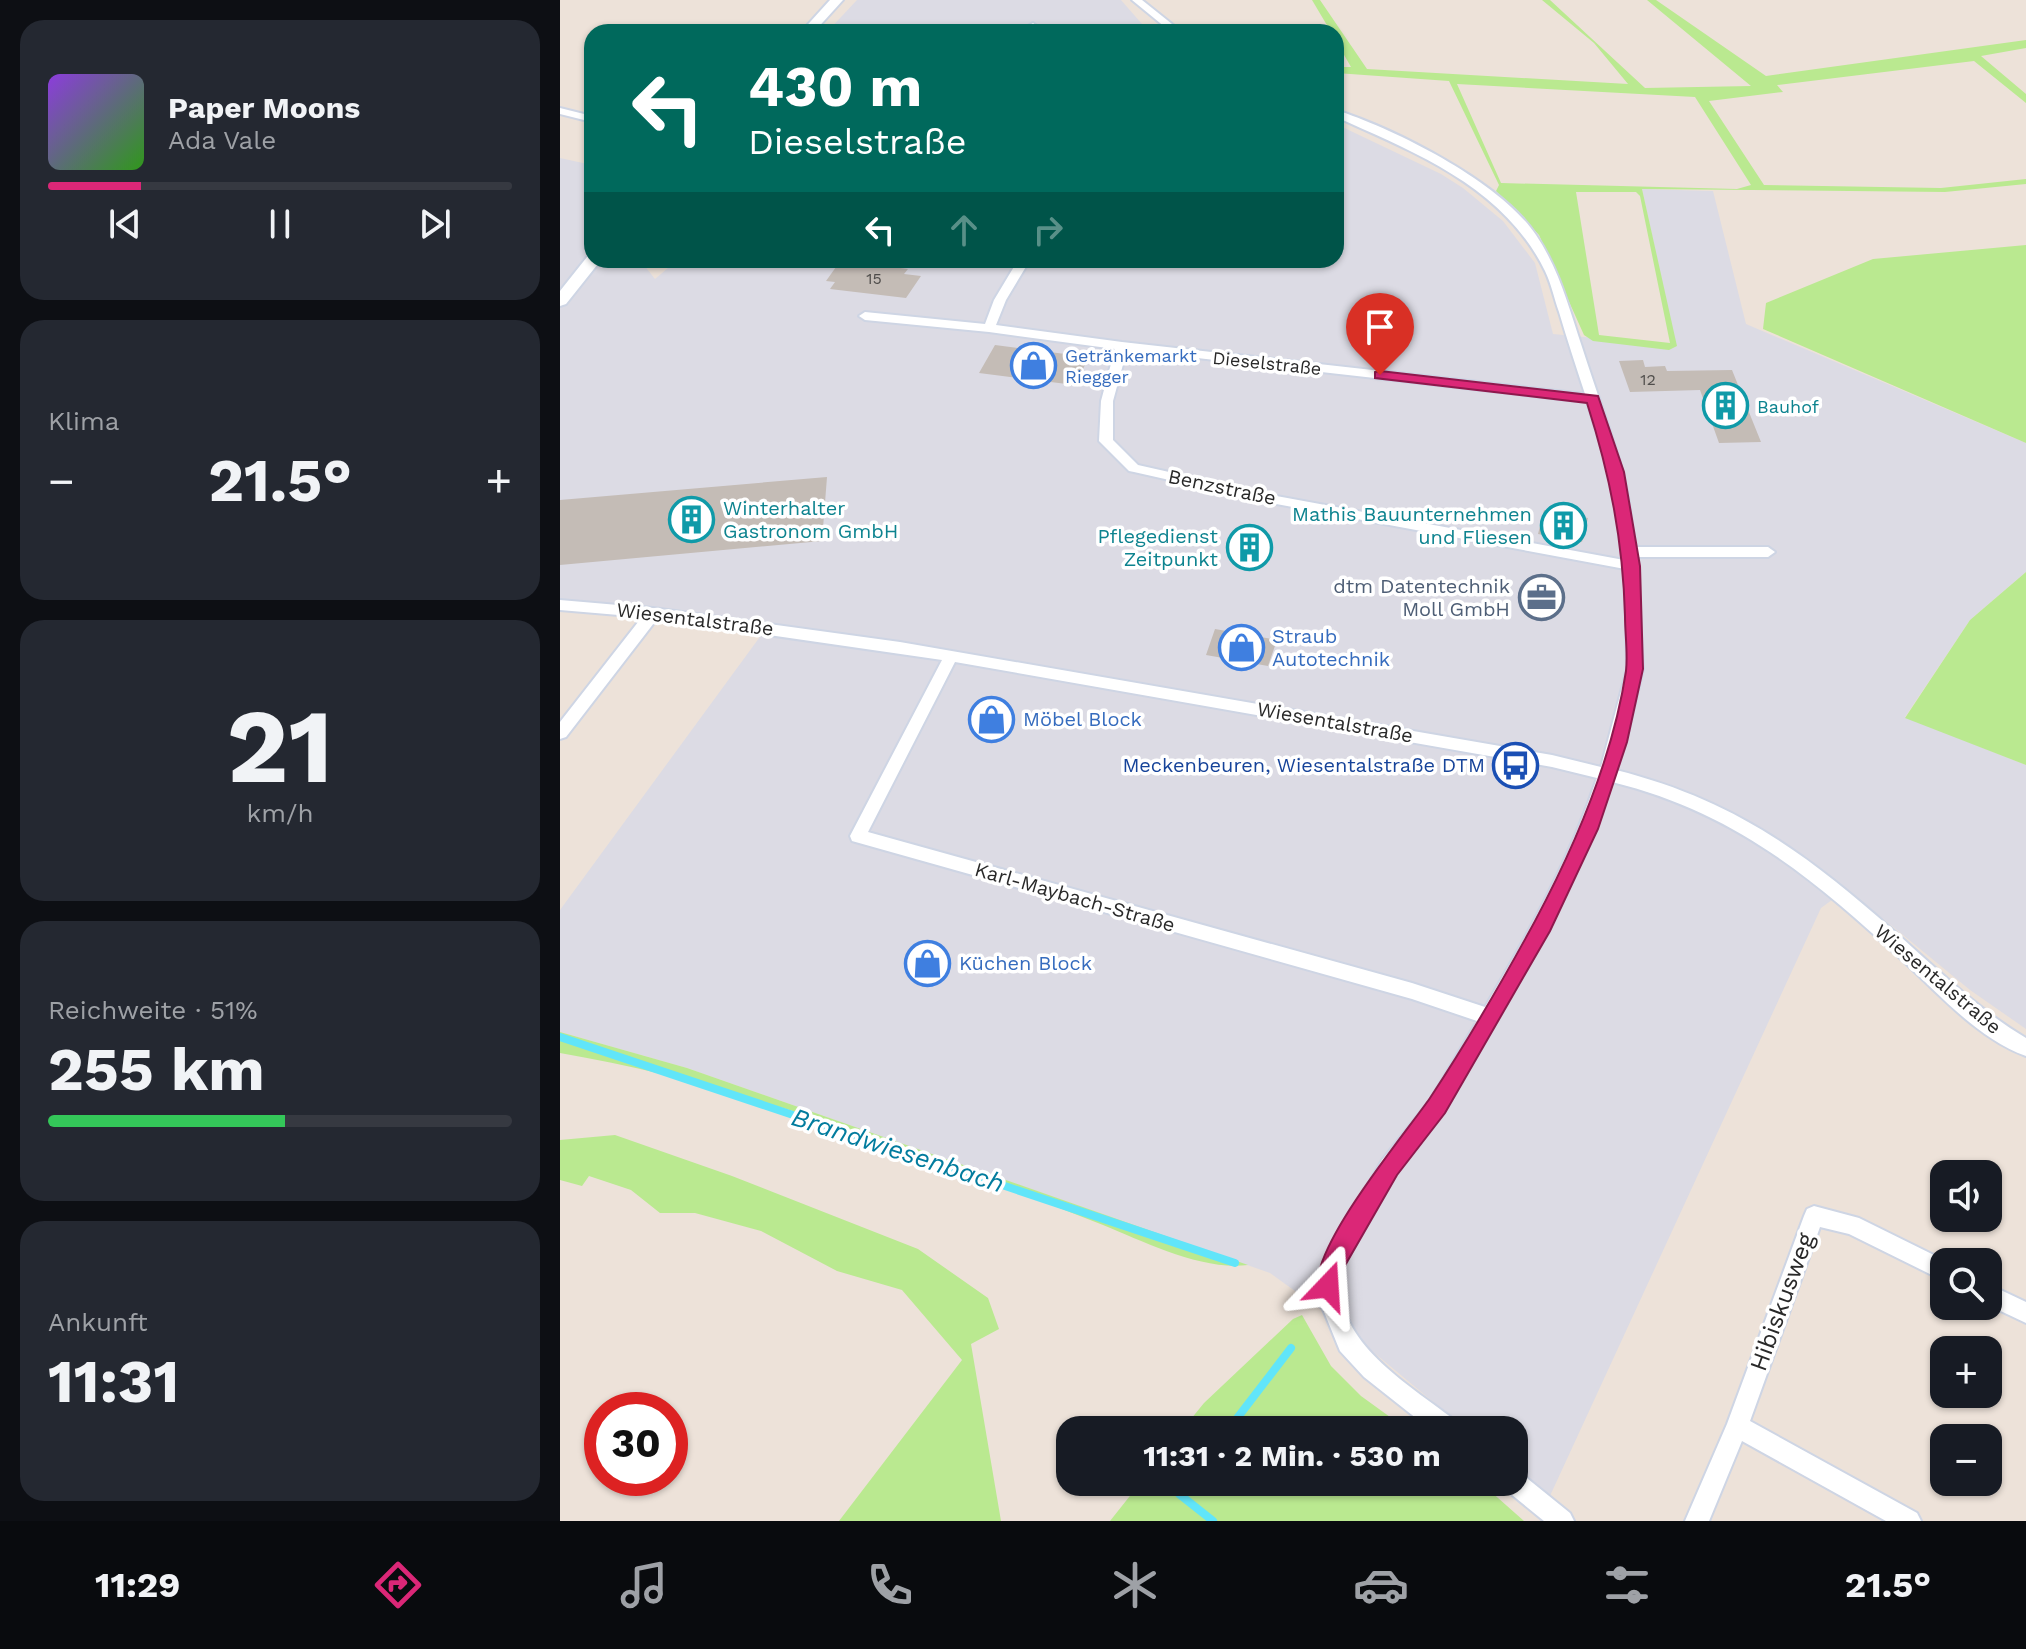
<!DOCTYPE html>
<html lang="de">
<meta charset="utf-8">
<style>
:root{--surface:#171b24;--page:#242831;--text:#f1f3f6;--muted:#9ea1a6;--line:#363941;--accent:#db2777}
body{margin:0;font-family:"Work Sans",sans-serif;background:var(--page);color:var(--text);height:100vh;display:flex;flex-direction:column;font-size:30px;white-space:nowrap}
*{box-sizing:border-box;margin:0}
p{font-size:26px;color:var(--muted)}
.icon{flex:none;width:44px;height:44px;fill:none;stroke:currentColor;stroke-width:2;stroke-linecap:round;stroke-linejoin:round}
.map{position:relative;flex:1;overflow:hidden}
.details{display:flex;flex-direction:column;gap:20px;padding:20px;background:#0d0f14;width:560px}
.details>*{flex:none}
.top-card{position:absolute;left:24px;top:24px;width:760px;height:244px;border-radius:24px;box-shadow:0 2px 6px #0004;background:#00695c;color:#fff;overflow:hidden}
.tools{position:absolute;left:1370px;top:1160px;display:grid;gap:16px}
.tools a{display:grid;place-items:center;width:72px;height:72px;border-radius:16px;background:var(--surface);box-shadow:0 2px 6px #0004;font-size:40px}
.speed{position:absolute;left:24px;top:1392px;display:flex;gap:16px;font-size:40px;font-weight:700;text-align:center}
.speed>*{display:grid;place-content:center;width:104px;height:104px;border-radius:50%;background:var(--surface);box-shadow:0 2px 6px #0004;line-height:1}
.speed .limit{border:12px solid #d22;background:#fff;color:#111}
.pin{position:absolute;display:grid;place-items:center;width:68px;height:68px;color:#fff;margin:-82px -34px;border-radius:50% 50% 50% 0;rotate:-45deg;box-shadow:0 0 8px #0007}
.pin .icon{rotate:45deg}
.me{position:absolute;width:88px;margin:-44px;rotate:20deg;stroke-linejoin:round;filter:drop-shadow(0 0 6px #0008)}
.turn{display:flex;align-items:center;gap:28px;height:168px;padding:0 32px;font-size:36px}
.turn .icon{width:104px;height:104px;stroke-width:2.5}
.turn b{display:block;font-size:56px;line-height:68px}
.lanes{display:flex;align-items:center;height:76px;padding:0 32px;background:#0003;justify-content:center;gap:40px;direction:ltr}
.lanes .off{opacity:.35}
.big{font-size:60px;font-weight:700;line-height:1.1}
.details .tile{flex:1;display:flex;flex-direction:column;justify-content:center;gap:12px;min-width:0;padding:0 28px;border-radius:24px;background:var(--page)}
.details .dial{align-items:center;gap:0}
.dial b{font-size:104px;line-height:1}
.song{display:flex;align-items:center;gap:24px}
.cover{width:96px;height:96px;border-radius:12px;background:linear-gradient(135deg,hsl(270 70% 55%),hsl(110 70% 35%))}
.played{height:8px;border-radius:4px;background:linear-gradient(90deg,var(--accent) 20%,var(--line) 20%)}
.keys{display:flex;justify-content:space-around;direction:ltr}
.heat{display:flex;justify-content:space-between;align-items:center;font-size:44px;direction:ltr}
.charge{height:12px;border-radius:6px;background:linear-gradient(90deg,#34c759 51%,var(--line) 0)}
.trip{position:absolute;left:496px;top:1416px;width:472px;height:80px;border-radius:24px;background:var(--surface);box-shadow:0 2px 6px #0004;font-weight:700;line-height:80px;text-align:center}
.menu{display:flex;height:128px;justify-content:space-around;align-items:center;background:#090b0e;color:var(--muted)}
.menu .icon{width:56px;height:56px}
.menu .active{color:var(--accent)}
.menu b{font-size:36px;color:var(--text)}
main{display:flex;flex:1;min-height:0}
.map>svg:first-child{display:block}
.industrial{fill:#dcdbe4}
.green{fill:#bae990;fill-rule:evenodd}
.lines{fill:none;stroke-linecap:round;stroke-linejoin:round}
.stream{stroke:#61e5f9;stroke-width:8}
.building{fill:#c4bcb6}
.minor-casing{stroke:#ced5e4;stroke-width:4}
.secondary-casing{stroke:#ced5e4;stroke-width:4}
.minor{fill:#fff;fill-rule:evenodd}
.secondary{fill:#fff;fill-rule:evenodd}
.route{fill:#db2777;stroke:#8e194d;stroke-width:2}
.labels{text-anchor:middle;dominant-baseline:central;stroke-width:7;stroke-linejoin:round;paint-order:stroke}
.number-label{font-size:16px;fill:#504e4c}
.far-shop-label{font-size:18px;fill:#366cbe;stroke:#fff;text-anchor:start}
.far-street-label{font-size:18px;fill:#292929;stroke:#fff}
.far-culture-label{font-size:18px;fill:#0d838f;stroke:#fff;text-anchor:start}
.street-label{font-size:20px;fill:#292929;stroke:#fff}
.culture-label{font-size:20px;fill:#0d838f;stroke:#fff;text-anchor:end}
.service-label{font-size:20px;fill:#4e5e75;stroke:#fff;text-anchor:end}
.shop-label{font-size:20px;fill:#366cbe;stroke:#fff;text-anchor:start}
.transit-label{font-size:20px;fill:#164399;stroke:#fff;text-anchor:end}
.near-street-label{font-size:24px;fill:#292929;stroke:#fff}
.near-water-label{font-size:26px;font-style:italic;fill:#027c9e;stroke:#fff}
</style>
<main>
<section class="details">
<div class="tile">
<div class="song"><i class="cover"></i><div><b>Paper Moons</b><p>Ada Vale</p></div></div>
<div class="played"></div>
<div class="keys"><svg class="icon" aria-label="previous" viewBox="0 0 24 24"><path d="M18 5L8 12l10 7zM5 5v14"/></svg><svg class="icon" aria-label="pause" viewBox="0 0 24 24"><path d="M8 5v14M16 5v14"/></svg><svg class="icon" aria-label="next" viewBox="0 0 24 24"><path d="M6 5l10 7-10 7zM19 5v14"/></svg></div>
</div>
<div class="tile"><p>Klima</p>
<div class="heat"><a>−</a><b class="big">21.5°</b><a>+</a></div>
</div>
<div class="tile dial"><b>21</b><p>km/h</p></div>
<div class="tile"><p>Reichweite · 51%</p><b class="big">255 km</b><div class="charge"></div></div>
<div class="tile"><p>Ankunft</p><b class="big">11:31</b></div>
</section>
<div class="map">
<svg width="1466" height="1521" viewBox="0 0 1466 1521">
<rect width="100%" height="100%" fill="#ede2d9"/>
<path class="industrial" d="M297,0H561L582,24L594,32H267Z
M776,124L881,174L903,188L943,221L975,263L993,334L1116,346L1082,189L1153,191L1186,324L1466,443V572L1410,620L1345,717L1466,765V1029L1410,990L1287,889L1261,908L989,1498L954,1469V1430H907L771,1317L710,1273L127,1068L0,1032V910L210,623L0,605V158L32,165V260H80L95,279L108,268L85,264L87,260H776Z"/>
<path class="green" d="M752,0H760L807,69L1068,84L1034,43L982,0H990L1085,88L1191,86L1087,0H1096L1206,76L1466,40V48L1421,56L1466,94V103L1414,61L1217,85L1223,92L1149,101L1204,185L1381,188L1466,179V184L1385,192L1082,189L1117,346L1109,350L1033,341L1024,335L979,235L936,191L939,185L889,81L776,73V67H791L776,41V32H771ZM897,84L1135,97L1191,185L1177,189L941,183ZM1016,192H1076L1080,196L1110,343L1039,335Z
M1466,245V443L1203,329L1206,303L1313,259Z
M1466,572V765L1345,718L1410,620Z
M0,1032L127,1068L688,1265C642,1271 585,1242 543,1225C488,1204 434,1182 379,1161C256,1116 129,1075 0,1053Z
M55,1135L172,1176L358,1249L428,1298L439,1329L411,1344L441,1521H279L402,1360L342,1290L277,1271L201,1231L135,1213H100L71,1190L29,1176L22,1186L0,1180V1140Z
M742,1315L771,1366L801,1396L848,1430H622L644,1403L733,1319Z
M581,1482H920L964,1521H550Z"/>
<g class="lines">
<path class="stream" d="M0,1037L675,1263
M668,1430L731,1348
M628,1482L619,1494L653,1521"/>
</g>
<path class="building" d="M281,260L348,269L344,274L361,276L346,298L270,289L275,282L266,281Z
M435,345L529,357L515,385L419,373Z
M1083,360L1085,367L1105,366L1107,371L1172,370L1201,442L1159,443L1140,390L1070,392L1059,361Z
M267,477L262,541L0,565V500Z
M984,510L1028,518L1022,542L978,534Z
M684,535L705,539L695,559L674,555Z
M655,629L717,640L708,666L646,655Z"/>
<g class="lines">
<defs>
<path id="minor" d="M572,0H582L622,32H611Z
M473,23L485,32H474L468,26Z
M0,108L32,116V122L0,114Z
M776,110C835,129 941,182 976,235C999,269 1009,308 1022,347C1035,388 1050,428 1062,469C1069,494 1071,522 1076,547H1208L1215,552L1208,557H1077L1083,669L1066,742L1056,770C1172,799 1246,853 1333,930C1376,968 1417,1009 1466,1038V1056C1418,1039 1378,993 1341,959C1251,877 1174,812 1052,782L1036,829L989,930L884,1112L836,1174L782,1269C768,1340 849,1384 897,1422L900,1430H871L804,1377L780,1351L760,1302L758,1286L765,1259L822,1160L870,1100L917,1021L852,999L292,841L290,836L382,660L97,619L6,737L0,739V722L82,617L0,610V600L93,608L340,642L992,755L1041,767L1067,669L1065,569L711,503L574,472L569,471L539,441L541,401L555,349L429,332L305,320L299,316L305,312L425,324L434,300L458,260H470L446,300L436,325L562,342L1025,394C1016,367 1007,339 999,312C994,298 991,283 985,271C944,187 856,153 776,117ZM567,350L1027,402L1049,472L1064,560L711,495L578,465L553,440V401ZM395,662L992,767L1037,778C1009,861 969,932 925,1007L852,983L308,832Z
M1254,1206L1299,1218L1388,1262H1384V1281L1289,1234L1260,1227L1190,1421L1357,1513L1361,1521H1326L1182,1441L1149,1521H1125L1167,1424L1244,1216L1247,1209Z
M1428,1284L1466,1302V1323L1428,1305Z
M954,1471L962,1474L1010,1513L1014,1521H984L946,1490L943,1482H954Z"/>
<path id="secondary" d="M270,0H283L254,32H241Z
M32,256V260H41L6,304L0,306V291L27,257Z"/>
</defs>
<use href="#minor" class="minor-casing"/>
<use href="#secondary" class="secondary-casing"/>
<use href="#minor" class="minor"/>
<use href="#secondary" class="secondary"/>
</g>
<path class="route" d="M820,371L1038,396L1064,472L1080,566L1083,669L1067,742L1038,829L990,931L885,1113L837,1175L783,1269L776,1294L768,1297L759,1294C743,1255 846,1133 870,1098C907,1042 943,980 975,921C1016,844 1053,757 1066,671C1068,654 1065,634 1065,616C1063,541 1050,475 1027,403L815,378V372Z"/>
<defs>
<symbol id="shop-ring" viewBox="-11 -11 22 22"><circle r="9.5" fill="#fff" stroke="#3f7fe0" stroke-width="1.5"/><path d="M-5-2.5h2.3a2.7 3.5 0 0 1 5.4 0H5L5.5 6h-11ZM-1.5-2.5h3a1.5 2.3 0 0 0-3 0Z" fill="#3f7fe0"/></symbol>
<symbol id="building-ring" viewBox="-11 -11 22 22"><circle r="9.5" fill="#fff" stroke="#0f9aa8" stroke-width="1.5"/><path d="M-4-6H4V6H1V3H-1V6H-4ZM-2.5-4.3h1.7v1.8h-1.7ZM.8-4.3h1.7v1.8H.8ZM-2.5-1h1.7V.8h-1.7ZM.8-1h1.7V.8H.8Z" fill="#0f9aa8"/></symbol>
<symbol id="office-ring" viewBox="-11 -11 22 22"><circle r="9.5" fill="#fff" stroke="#5c6f8a" stroke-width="1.5"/><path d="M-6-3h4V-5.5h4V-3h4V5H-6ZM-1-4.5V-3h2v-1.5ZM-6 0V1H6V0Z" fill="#5c6f8a"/></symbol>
<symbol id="bus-ring" viewBox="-11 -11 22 22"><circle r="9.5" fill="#fff" stroke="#1a4fb4" stroke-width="1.5"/><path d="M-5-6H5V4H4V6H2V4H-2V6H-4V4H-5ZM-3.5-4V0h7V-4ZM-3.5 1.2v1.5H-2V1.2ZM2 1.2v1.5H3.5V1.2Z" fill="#1a4fb4"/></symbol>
</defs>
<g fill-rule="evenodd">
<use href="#shop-ring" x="448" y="340" width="51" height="51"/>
<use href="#building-ring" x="1140" y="380" width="51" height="51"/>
<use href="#building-ring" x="106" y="494" width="51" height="51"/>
<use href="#building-ring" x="978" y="500" width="51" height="51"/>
<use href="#building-ring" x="664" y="522" width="51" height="51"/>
<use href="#office-ring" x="956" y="572" width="51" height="51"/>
<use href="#shop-ring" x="656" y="622" width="51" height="51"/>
<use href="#shop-ring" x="406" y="694" width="51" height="51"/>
<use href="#bus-ring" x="930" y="740" width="51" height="51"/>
<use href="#shop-ring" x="342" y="938" width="51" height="51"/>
</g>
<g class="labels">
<g class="number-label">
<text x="314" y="278">15</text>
<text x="1088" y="379">12</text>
</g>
<g class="far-shop-label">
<text x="505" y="355">Getränkemarkt<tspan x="505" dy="21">Riegger</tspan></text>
</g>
<g class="far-street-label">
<text transform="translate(707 363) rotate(6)">Dieselstraße</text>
</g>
<g class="far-culture-label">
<text x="1197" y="406">Bauhof</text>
</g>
<g class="street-label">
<text transform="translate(662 487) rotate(12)">Benzstraße</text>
<text transform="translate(135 619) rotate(7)">Wiesentalstraße</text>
<text transform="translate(775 722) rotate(10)">Wiesentalstraße</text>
<text transform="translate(515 897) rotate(16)">Karl-Maybach-Straße</text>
<text transform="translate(1378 979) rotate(40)">Wiesentalstraße</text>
</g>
<g class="culture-label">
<text x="163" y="508" text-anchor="start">Winterhalter<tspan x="163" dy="23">Gastronom GmbH</tspan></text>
<text x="972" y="514">Mathis Bauunternehmen<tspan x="972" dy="23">und Fliesen</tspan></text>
<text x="658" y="536">Pflegedienst<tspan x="658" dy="23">Zeitpunkt</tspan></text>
</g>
<g class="service-label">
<text x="950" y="586">dtm Datentechnik<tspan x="950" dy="23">Moll GmbH</tspan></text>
</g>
<g class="shop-label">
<text x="712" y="636">Straub<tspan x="712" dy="23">Autotechnik</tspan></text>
<text x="463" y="719">Möbel Block</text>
<text x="399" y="963">Küchen Block</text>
</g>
<g class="transit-label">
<text x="925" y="765">Meckenbeuren, Wiesentalstraße DTM</text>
</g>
<g class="near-street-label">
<text transform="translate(1222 1302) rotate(-70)">Hibiskusweg</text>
</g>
<g class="near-water-label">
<text transform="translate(338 1150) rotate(18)">Brandwiesenbach</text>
</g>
</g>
</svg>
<div class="tools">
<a><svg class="icon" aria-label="sound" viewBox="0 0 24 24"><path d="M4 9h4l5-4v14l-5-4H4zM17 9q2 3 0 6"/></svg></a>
<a><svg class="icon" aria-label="search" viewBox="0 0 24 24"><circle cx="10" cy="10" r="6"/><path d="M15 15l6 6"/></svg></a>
<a>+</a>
<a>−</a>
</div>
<div class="speed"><div class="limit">30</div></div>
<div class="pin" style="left:820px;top:375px;background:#d93025"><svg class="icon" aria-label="arrive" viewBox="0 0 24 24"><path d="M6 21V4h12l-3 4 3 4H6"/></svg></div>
<svg class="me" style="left:768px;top:1286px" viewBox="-20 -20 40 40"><path d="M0-17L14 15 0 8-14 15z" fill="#db2777" stroke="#fff" stroke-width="4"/></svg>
<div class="trip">11:31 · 2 Min. · 530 m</div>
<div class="top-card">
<div class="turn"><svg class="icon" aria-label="left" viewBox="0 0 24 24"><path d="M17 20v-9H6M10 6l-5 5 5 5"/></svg><div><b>430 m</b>Dieselstraße</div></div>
<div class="lanes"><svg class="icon" aria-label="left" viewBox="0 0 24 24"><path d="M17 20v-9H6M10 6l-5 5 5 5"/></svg><svg class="icon off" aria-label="ahead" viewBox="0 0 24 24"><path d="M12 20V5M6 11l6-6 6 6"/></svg><svg class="icon off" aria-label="right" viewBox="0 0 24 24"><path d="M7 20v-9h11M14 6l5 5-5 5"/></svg></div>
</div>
</div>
</main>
<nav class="menu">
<b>11:29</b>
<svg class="icon active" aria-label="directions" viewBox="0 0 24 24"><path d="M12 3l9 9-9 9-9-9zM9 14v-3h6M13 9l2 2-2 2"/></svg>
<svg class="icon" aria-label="music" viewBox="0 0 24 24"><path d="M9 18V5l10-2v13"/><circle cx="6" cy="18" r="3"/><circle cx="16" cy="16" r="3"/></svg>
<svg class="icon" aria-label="phone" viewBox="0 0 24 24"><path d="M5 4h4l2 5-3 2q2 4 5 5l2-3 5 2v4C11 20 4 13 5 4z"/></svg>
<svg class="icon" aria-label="climate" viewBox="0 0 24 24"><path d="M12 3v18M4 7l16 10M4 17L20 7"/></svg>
<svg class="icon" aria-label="car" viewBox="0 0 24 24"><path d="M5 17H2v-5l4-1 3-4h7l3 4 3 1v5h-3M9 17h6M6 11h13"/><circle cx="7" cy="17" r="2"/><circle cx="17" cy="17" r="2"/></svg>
<svg class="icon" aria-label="filters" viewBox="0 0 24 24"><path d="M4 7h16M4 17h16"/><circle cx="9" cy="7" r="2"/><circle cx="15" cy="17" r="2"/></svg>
<b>21.5°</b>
</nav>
